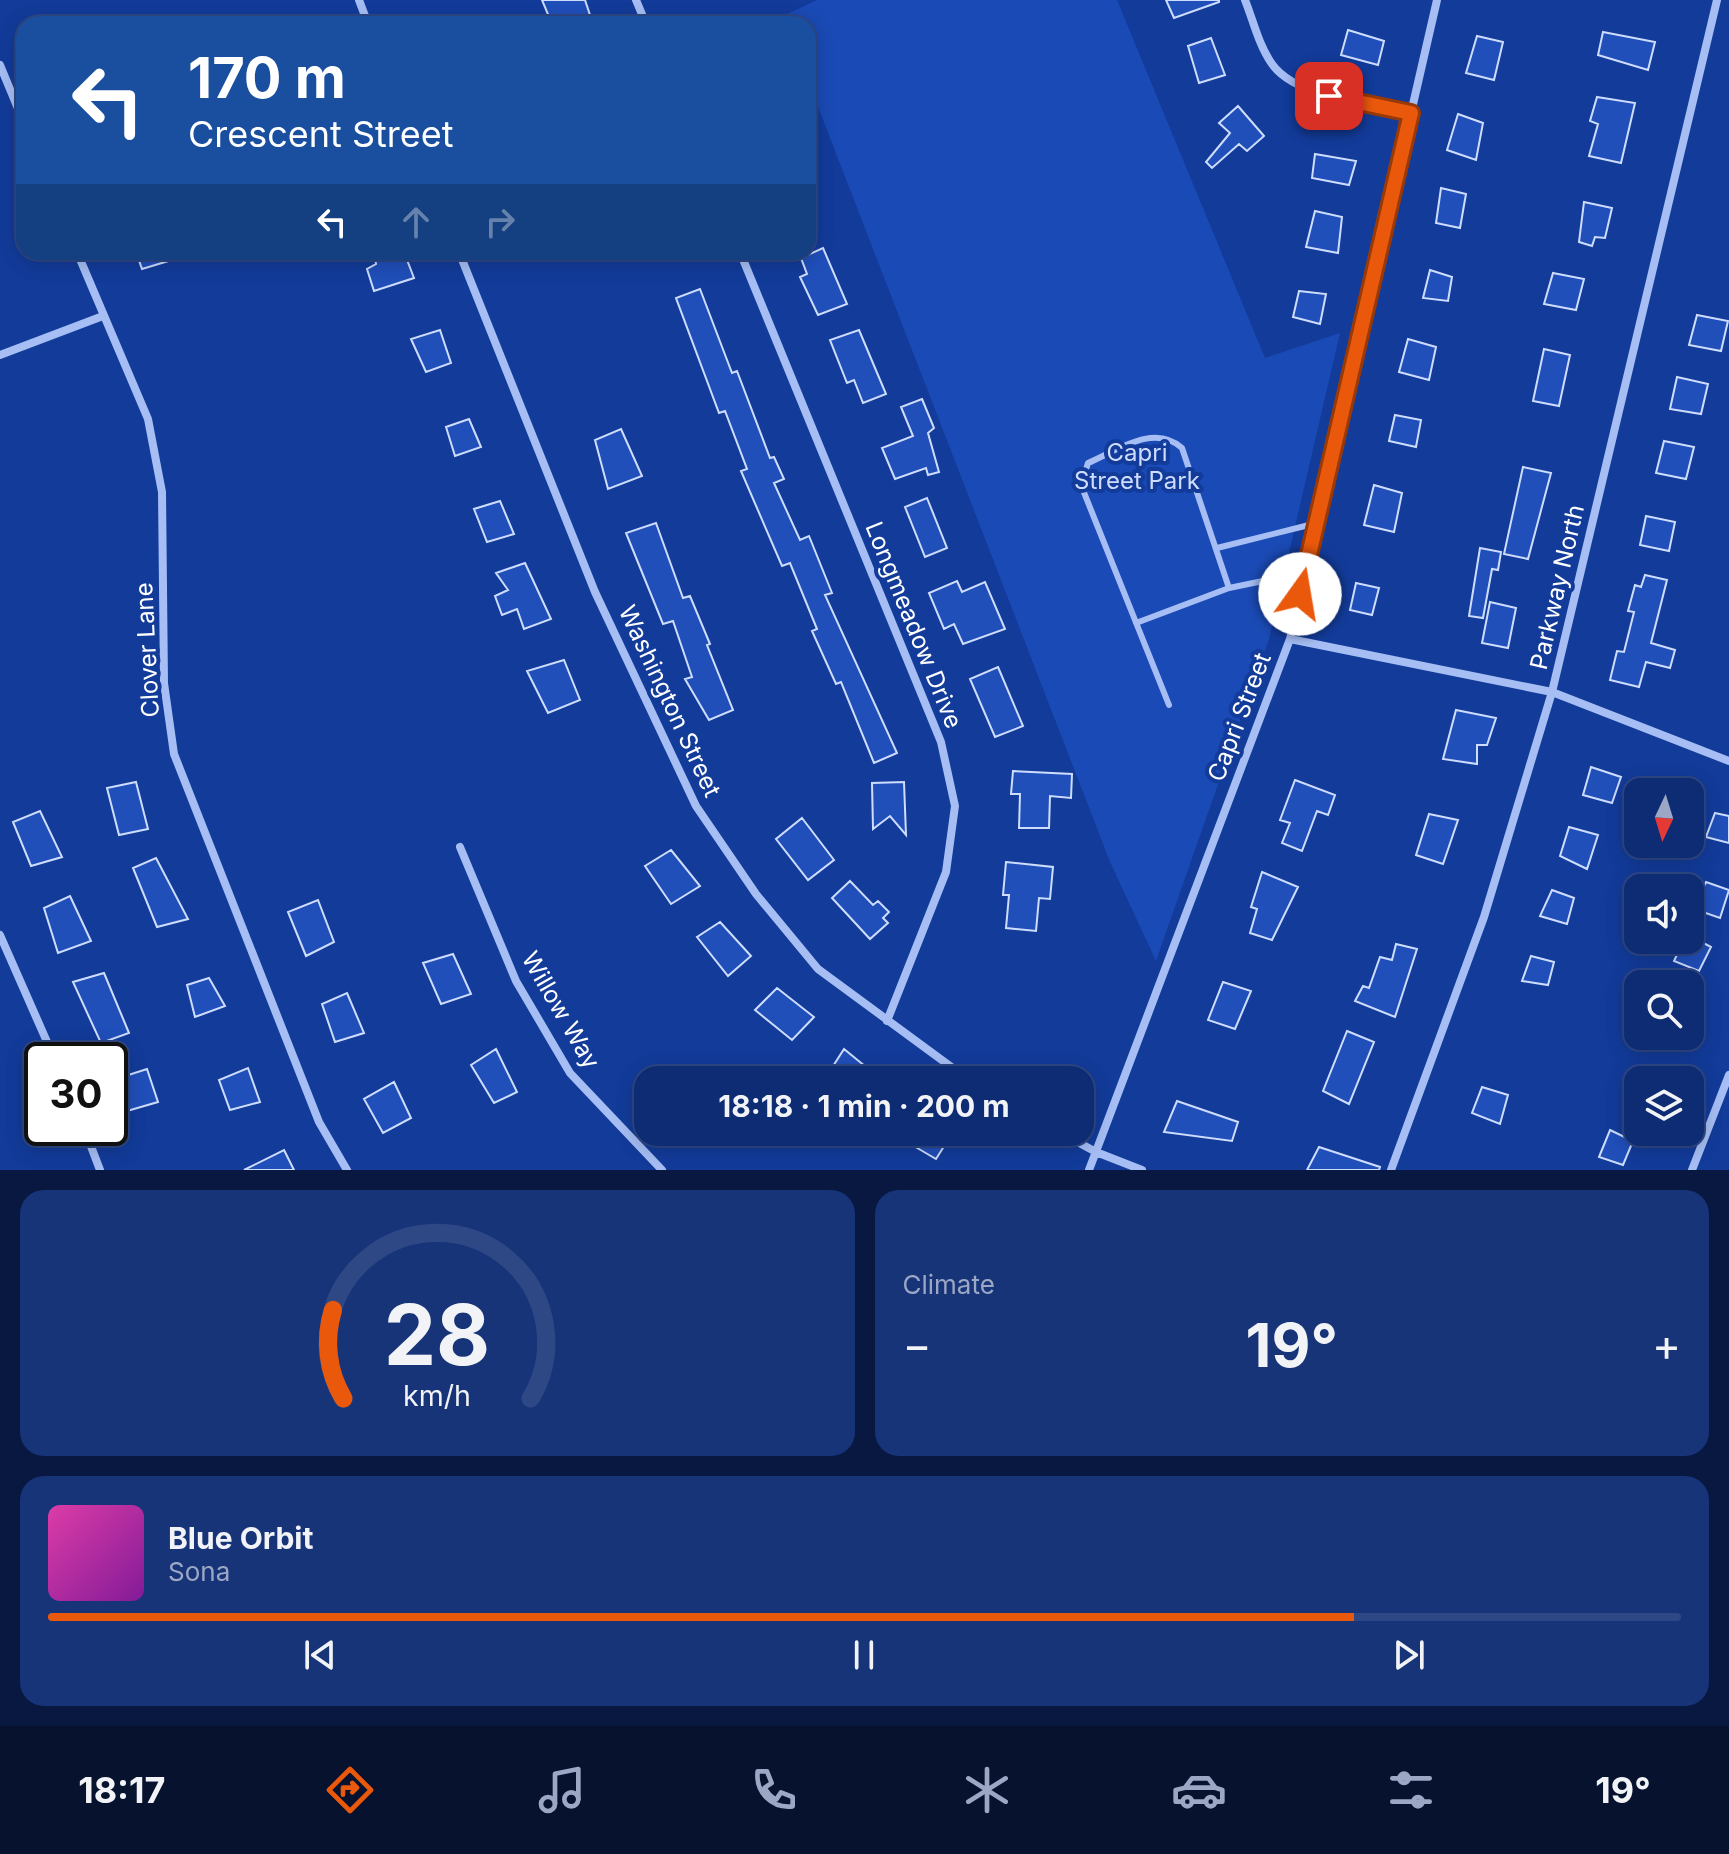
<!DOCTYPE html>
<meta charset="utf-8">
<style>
:root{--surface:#0e2c74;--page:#173479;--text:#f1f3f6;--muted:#9ba7c5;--line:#2e4886;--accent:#ea580c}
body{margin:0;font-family:Inter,sans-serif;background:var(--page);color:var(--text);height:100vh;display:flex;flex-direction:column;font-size:30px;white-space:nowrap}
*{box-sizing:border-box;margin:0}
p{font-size:26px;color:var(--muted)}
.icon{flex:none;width:44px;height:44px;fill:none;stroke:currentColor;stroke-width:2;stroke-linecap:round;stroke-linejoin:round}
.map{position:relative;height:1170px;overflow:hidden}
.side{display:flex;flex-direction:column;gap:20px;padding:20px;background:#081840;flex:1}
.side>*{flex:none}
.banner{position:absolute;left:16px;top:16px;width:800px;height:244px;border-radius:24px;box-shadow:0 4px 20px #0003,0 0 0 2px var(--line);background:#1a4fa0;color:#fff;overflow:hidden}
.needle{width:52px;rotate:184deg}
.tools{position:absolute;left:1624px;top:778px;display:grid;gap:16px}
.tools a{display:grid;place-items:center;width:80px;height:80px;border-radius:16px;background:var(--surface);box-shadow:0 4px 20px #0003,0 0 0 2px var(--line);font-size:40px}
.speed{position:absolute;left:24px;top:1042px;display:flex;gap:16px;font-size:40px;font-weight:700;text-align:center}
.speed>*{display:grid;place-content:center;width:104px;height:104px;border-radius:50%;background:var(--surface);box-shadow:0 4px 20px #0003,0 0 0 2px var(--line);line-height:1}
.speed .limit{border:4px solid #111;border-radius:12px;background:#fff;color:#111}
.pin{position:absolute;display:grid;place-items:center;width:68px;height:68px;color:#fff;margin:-34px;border-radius:16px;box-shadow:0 4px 12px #0006}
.me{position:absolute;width:88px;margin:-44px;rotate:13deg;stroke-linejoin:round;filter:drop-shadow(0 0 6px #0008)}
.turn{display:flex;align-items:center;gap:28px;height:168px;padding:0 40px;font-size:36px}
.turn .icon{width:104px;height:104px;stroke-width:2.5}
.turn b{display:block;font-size:56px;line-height:68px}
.lanes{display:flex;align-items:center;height:76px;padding:0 40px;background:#0003;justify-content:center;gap:40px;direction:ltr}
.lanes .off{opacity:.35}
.big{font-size:60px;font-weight:700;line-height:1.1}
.side .card{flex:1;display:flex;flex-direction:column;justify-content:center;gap:12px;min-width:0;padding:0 28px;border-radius:24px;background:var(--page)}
.side .dial{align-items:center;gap:0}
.dial svg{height:208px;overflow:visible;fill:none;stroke:var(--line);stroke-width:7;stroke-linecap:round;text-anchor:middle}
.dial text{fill:var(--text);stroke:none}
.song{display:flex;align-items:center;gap:24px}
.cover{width:96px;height:96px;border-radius:12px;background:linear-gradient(135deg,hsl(320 70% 55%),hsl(290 70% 35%))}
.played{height:8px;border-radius:4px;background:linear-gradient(90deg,var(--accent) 80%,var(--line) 80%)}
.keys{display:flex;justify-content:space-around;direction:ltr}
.heat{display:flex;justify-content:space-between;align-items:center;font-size:44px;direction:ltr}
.side .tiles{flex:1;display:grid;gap:20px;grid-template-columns:1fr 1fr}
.card:last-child{grid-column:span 2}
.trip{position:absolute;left:634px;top:1066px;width:460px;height:80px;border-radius:24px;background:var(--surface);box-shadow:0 4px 20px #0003,0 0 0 2px var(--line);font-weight:700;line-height:80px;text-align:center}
.menu{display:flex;height:128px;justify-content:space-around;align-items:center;background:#06122e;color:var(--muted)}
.menu .icon{width:56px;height:56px}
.menu .selected{color:var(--accent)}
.menu b{font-size:36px;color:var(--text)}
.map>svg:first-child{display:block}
.green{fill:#1a4ab5}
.building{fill:#204fba;stroke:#ceddfd;stroke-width:2}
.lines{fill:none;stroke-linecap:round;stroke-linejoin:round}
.service{stroke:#a6bef4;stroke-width:6}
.minor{stroke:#a6bef4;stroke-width:8}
.route-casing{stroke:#983908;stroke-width:20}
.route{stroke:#ea580c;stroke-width:14}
.labels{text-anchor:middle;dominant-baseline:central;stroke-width:8;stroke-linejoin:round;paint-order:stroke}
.park-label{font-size:24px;fill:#ceddfd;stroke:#123b9a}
.street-label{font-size:24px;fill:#fff;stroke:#123b9a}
</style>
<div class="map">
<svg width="1729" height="1170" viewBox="0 0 1729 1170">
<rect width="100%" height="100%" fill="#123b9a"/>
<path class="green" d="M817,0H1117L1265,358L1340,333L1269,639L1156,961L1110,862L808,81V24H786L783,16Z"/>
<path class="building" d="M542,0H585L593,24H552Z
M1166,0H1219V2L1174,18Z
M1348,30L1384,41L1378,65L1341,55Z
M1603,32L1655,42L1648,70L1598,55Z
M1477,36L1503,42L1494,80L1466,73Z
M1211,38L1225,75L1199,83L1188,46Z
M1597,97L1635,103L1621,163L1589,156L1598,124L1590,121Z
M1238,106L1264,136L1247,151L1239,144L1212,168L1206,162L1230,133L1219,123Z
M1458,114L1483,123L1476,160L1447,150Z
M1315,154L1356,161L1349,185L1312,178Z
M1441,188L1466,194L1460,228L1436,223Z
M1584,202L1612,208L1605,238L1595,237L1592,246L1579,242Z
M1315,211L1342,217L1338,253L1306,247Z
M823,248L847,304L818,315L800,277L807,274L801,258Z
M136,252H184L185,256L142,269Z
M374,252H404L414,278L374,291L367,269L376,264Z
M1430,270L1452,277L1448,301L1423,298Z
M1553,273L1584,279L1576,310L1544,304Z
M700,289L732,373L737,371L770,458L774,457L784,479L774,483L800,540L809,536L832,593L825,595L897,753L874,763L841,682L836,684L812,631L817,629L790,563L782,566L741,471L747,469L725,411L719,413L676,298Z
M1299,291L1326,294L1320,324L1293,317Z
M1697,315L1728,321L1721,351L1689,345Z
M440,330L451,363L426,372L411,339Z
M859,330L886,394L863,403L854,380L847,383L830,340Z
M1408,339L1436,347L1429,380L1399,372Z
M1544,349L1570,355L1559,406L1533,401Z
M1677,377L1708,384L1701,414L1670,409Z
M922,399L934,428L928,433L939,472L928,475L926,468L895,479L882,448L913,436L901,407Z
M1395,415L1421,420L1416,447L1389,441Z
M469,419L481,447L455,456L446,427Z
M621,429L642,476L608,489L595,440Z
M1664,441L1694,447L1686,479L1656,473Z
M1523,467L1551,473L1528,559L1504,554Z
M1374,485L1402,493L1394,532L1364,525Z
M927,498L947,548L925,557L905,507Z
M500,501L514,534L487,542L474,509Z
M1646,516L1675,522L1669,551L1640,545Z
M656,523L683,598L690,596L710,644L707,645L733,710L709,720L685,679L692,677L673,621L663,624L626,533Z
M1480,548L1501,552L1498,570L1492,569L1483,618L1469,616Z
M525,563L551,619L524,629L517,609L502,615L495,596L508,590L496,573Z
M1645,575L1667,580L1651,643L1675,650L1670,668L1646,662L1639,687L1610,680L1617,651L1624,652L1634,612L1628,611L1635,585L1641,587Z
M957,581L962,592L985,582L1005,629L963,644L954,624L944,629L929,593Z
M1356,583L1379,588L1372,615L1350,610Z
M1490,602L1516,608L1508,648L1482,643Z
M564,660L580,700L548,713L527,671Z
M998,667L1023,726L995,737L970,679Z
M1456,710L1496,718L1487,745H1477V764L1443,759Z
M1591,767L1621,777L1612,803L1583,795Z
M1013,771L1072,774L1071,798L1050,796L1049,828H1019L1020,794H1011Z
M1295,780L1335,795L1328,815L1317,811L1302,851L1282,843L1290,823L1280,820Z
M136,782L148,829L119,835L107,788Z
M904,782L906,835L890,816L873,829L872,783Z
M40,811L62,857L31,866L13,822Z
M1715,813L1729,816V843L1706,837Z
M1429,814L1458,820L1443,864L1416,855Z
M802,818L834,860L808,880L776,839Z
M1569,827L1598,835L1587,869L1560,856Z
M671,850L700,886L671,904L645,866Z
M156,858L188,919L157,927L133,868Z
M1006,862L1053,867L1050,899L1039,898L1036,931L1006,928L1009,895H1003Z
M1262,872L1298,887L1272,940L1250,933L1257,909L1251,907Z
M850,881L873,905L878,901L889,912L883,918L888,923L870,939L832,898Z
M1706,882L1729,890L1720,918L1694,909Z
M1552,890L1574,898L1567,924L1540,916Z
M70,896L91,941L58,953L44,908Z
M318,900L334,942L306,956L288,912Z
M720,922L751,956L728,976L697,937Z
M1684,940H1698L1711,947L1699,971L1674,961Z
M1396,944L1417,949L1395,1017L1355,1001L1363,986L1369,988L1380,957L1392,960Z
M453,954L471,994L441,1004L423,963Z
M1531,956L1554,962L1548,985L1522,981Z
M104,973L129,1033L101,1043L73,982Z
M209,978L225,1006L195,1017L187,985Z
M1223,982L1251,991L1235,1029L1208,1020Z
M777,988L814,1017L792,1040L755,1010Z
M347,993L364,1033L335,1042L322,1004Z
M1347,1031L1374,1042L1349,1104L1323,1091Z
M496,1049L517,1092L494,1103L471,1065Z
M844,1049L882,1080H836L828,1074Z
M248,1068L260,1102L230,1110L219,1080Z
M147,1069L158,1102L127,1111L116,1079Z
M394,1082L411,1118L383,1133L364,1099Z
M1482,1087L1508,1095L1500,1124L1472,1113Z
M1177,1101L1238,1122L1232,1141L1164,1132Z
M1610,1130L1633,1141L1623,1165L1599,1157Z
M890,1132H953L936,1159Z
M1319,1147L1380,1167L1379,1170H1307Z
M284,1150L294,1170H244Z"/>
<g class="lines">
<path class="service" d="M1217,548L1317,523
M1136,623L1229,588L1306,572
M1169,705L1081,485L1088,463C1118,450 1154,423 1182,448L1229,588"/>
<path class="minor" d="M359,0L368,24
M636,0L646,24
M1245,0C1253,20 1259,46 1272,64C1296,98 1372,105 1411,113
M0,65L24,123
M77,252L148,419L162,492L164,683L174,754L319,1122L347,1170
M459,252L595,592L696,806L756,894L818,969L969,1080
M740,252L941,742L955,806L946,872L887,1021
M0,355L103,316
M1290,639L1552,692L1729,761
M460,847L516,981L570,1073L662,1170
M0,935L55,1060
M84,1128L100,1170
M1059,1132L1096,1152L1142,1170
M1089,1170L1290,639L1437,0
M1391,1170L1484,917L1552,692L1717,0
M1692,1170L1729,1075"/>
</g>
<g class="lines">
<defs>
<path id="route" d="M1300,594L1411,113L1329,96"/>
</defs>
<use href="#route" class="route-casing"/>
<use href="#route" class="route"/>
</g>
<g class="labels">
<g class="park-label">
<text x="1137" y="452">Capri<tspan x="1137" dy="28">Street Park</tspan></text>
</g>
<g class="street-label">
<text transform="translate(1557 587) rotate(-77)">Parkway North</text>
<text transform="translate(914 625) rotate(68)">Longmeadow Drive</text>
<text transform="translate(147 650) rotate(-93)">Clover Lane</text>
<text transform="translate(670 701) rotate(65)">Washington Street</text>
<text transform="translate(1239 717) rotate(-69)">Capri Street</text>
<text transform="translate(561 1010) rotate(60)">Willow Way</text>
</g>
</g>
</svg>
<div class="tools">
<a><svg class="needle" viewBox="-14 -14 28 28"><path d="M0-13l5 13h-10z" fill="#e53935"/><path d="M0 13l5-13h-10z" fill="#9ba7c5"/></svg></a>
<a><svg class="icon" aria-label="sound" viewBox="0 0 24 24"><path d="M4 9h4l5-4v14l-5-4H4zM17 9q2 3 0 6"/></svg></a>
<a><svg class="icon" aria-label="search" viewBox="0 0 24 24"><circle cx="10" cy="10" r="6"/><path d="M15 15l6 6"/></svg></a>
<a><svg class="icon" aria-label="layers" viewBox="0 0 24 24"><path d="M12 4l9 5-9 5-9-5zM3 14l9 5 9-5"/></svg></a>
</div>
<div class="speed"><div class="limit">30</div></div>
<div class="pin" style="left:1329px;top:96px;background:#d93025"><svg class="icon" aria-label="arrive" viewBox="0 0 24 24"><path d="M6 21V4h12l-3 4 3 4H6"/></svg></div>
<svg class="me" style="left:1300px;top:594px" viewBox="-20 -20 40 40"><circle r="19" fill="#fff"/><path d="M0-13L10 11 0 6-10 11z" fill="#ea580c"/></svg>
<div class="trip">18:18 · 1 min · 200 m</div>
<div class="banner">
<div class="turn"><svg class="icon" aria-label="left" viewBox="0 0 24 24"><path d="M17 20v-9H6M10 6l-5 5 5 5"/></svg><div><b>170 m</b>Crescent Street</div></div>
<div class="lanes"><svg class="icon" aria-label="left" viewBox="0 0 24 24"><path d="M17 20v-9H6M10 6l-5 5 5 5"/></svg><svg class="icon off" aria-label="ahead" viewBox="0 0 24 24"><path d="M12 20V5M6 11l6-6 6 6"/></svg><svg class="icon off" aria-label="right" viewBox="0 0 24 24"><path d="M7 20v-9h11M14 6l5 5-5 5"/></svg></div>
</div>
</div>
<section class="side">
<div class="tiles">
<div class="card dial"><svg viewBox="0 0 100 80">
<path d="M14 69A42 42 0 1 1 86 69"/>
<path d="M14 69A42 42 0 0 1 10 35" stroke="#ea580c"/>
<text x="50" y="56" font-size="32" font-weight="700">28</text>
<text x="50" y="72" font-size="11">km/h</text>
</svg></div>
<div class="card"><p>Climate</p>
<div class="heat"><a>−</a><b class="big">19°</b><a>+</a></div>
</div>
<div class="card">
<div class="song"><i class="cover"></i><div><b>Blue Orbit</b><p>Sona</p></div></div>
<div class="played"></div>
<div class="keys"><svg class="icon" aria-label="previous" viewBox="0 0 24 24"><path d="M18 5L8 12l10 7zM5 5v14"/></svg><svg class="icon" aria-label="pause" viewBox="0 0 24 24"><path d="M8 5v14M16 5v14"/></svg><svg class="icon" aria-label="next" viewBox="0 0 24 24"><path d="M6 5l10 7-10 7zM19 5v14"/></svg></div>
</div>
</div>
</section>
<nav class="menu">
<b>18:17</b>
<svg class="icon selected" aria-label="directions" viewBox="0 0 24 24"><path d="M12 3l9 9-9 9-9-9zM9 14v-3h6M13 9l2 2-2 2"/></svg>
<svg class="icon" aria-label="music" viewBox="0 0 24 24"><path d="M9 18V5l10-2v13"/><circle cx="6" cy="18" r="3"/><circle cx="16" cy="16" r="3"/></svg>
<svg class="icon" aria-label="phone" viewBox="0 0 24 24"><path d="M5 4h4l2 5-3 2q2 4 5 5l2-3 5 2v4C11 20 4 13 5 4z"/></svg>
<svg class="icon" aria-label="climate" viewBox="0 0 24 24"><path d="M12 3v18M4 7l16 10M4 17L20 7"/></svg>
<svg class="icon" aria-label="car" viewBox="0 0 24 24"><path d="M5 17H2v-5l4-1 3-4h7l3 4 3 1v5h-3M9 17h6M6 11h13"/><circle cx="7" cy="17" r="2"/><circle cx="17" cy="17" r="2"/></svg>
<svg class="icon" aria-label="filters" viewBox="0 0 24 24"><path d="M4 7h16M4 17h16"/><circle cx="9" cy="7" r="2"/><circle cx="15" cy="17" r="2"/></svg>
<b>19°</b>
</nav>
